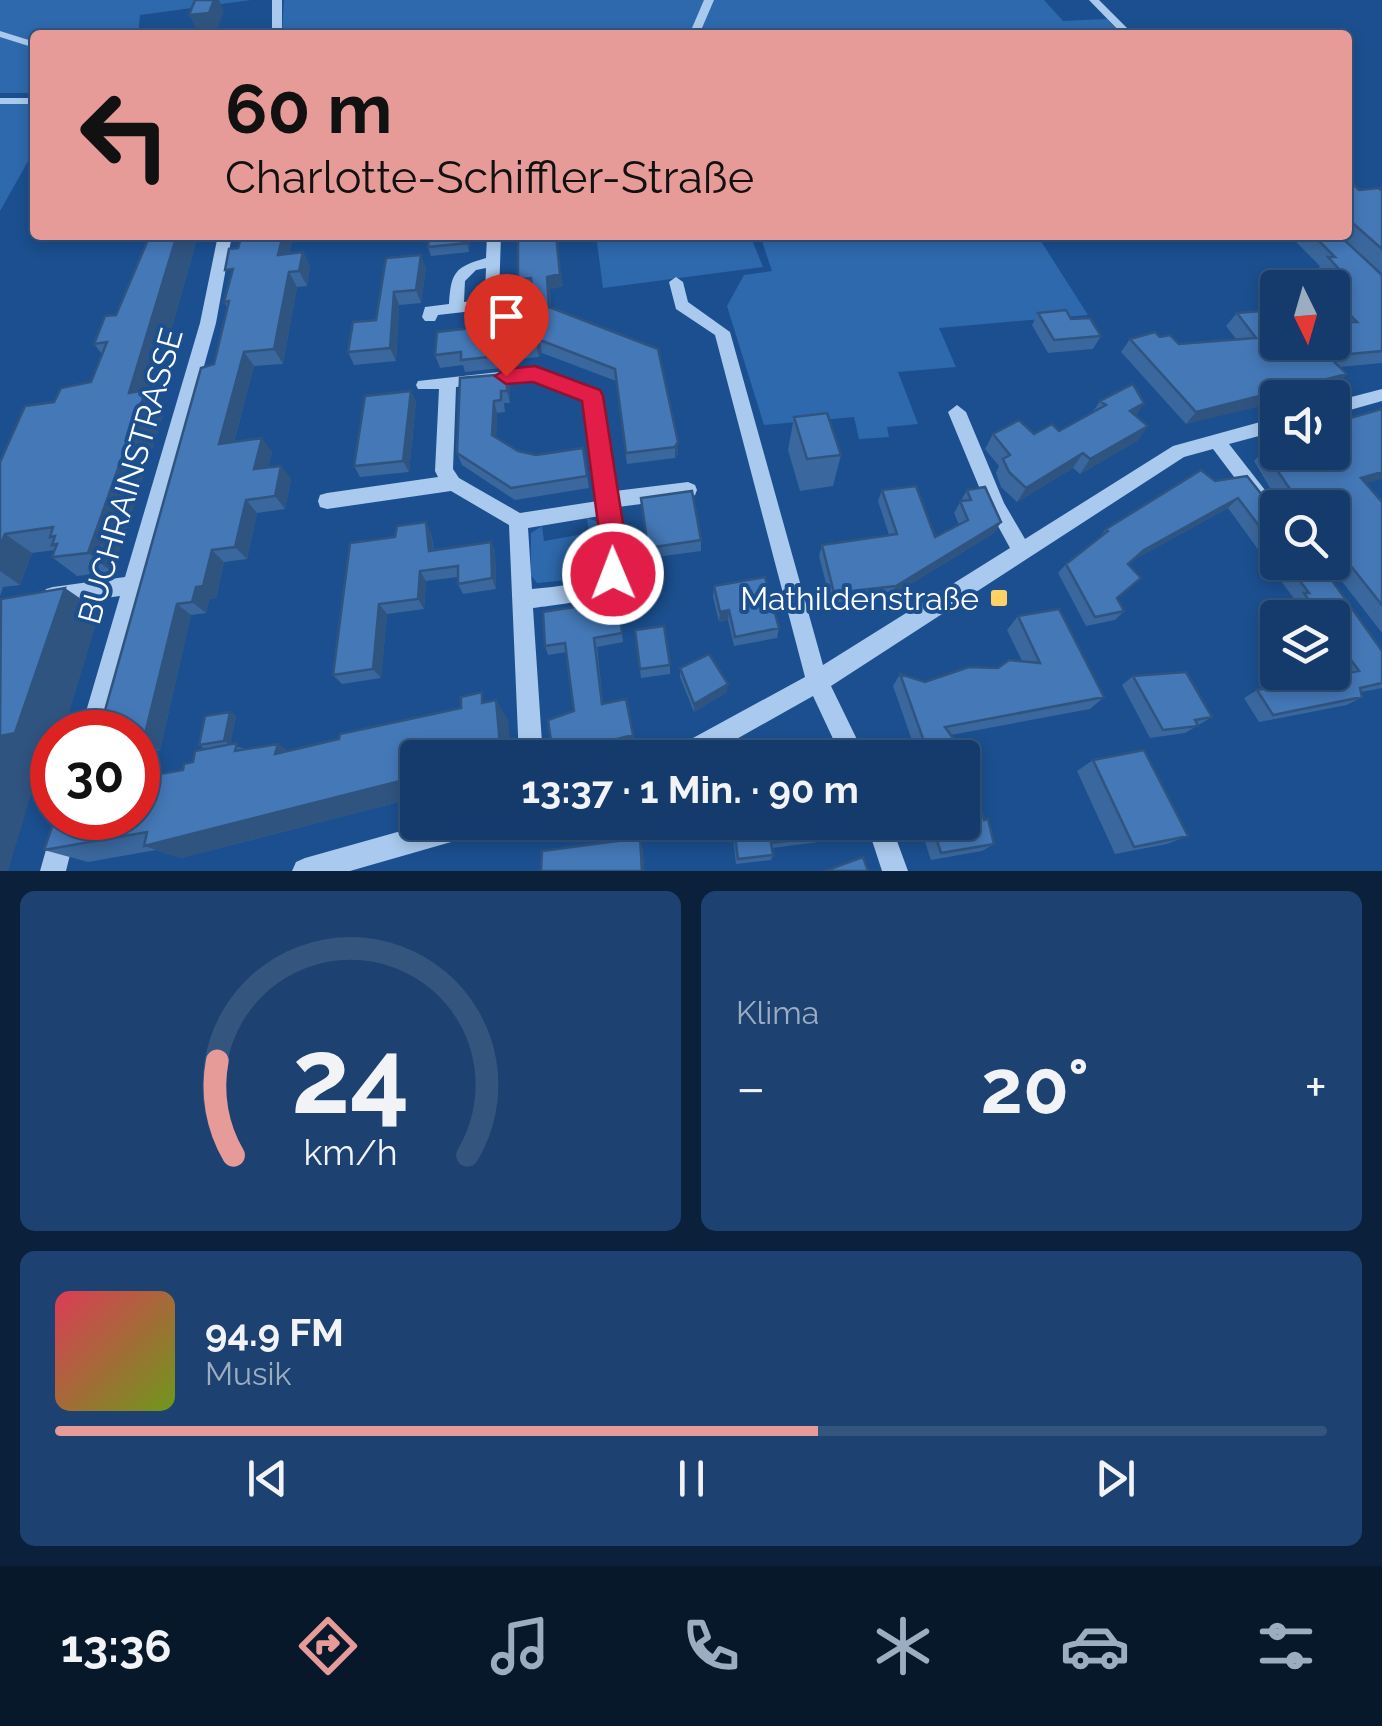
<!DOCTYPE html>
<html lang="de">
<meta charset="utf-8">
<style>
:root{--surface:#143b6b;--page:#1d4271;--text:#f1f3f6;--muted:#9dadc1;--line:#33557e;--accent:#e69b98}
body{margin:0;font-family:Raleway,sans-serif;background:var(--page);color:var(--text);height:100vh;display:flex;flex-direction:column;font-size:38px;white-space:nowrap}
*{box-sizing:border-box;margin:0}
p{font-size:32px;color:var(--muted)}
.icon{flex:none;width:55px;height:55px;fill:none;stroke:currentColor;stroke-width:2;stroke-linecap:round;stroke-linejoin:round}
.map{position:relative;height:871px;overflow:hidden}
.side{display:flex;flex-direction:column;gap:20px;padding:20px;background:#0b203b;flex:1}
.side>*{flex:none}
.guide{position:absolute;left:30px;top:30px;width:1322px;height:210px;border-radius:10px;box-shadow:0 5px 15px #0003,0 0 0 2px var(--line);background:#e69b98;color:#111;overflow:hidden}
.needle{width:65px;rotate:175deg}
.buttons{position:absolute;left:1260px;top:270px;display:grid;gap:20px}
.buttons a{display:grid;place-items:center;width:90px;height:90px;border-radius:10px;background:var(--surface);box-shadow:0 5px 15px #0003,0 0 0 2px var(--line);font-size:50px}
.speed{position:absolute;left:30px;top:710px;display:flex;gap:20px;font-size:50px;font-weight:700;text-align:center}
.speed>*{display:grid;place-content:center;width:130px;height:130px;border-radius:50%;background:var(--surface);box-shadow:0 5px 15px #0003,0 0 0 2px var(--line);line-height:1}
.speed .limit{border:15px solid #d22;background:#fff;color:#111}
.pin{position:absolute;display:grid;place-items:center;width:85px;height:85px;color:#fff;margin:-102px -42px;border-radius:50% 50% 50% 0;rotate:-45deg;box-shadow:0 0 10px #0007}
.pin .icon{rotate:45deg}
.me{position:absolute;width:110px;margin:-55px;rotate:359deg;stroke-linejoin:round;filter:drop-shadow(0 0 8px #0008)}
.turn{display:flex;align-items:center;gap:35px;height:210px;padding:0 30px;font-size:45px}
.turn .icon{width:130px;height:130px;stroke-width:2.5}
.turn b{display:block;font-size:70px;line-height:85px}
.big{font-size:75px;font-weight:700;line-height:1.1}
.side .card{flex:1;display:flex;flex-direction:column;justify-content:center;gap:15px;min-width:0;padding:0 35px;border-radius:15px;background:var(--page)}
.side .dial{align-items:center;gap:0}
.dial svg{height:260px;overflow:visible;fill:none;stroke:var(--line);stroke-width:7;stroke-linecap:round;text-anchor:middle}
.dial text{fill:var(--text);stroke:none}
.song{display:flex;align-items:center;gap:30px}
.cover{width:120px;height:120px;border-radius:15px;background:linear-gradient(135deg,hsl(350 70% 55%),hsl(80 70% 35%))}
.played{height:10px;border-radius:5px;background:linear-gradient(90deg,var(--accent) 60%,var(--line) 60%)}
.keys{display:flex;justify-content:space-around;direction:ltr}
.heat{display:flex;justify-content:space-between;align-items:center;font-size:55px;direction:ltr}
.side .tiles{flex:1;display:grid;gap:20px;grid-template-columns:1fr 1fr}
.card:last-child{grid-column:span 2}
.trip{position:absolute;left:400px;top:740px;width:580px;height:100px;border-radius:10px;background:var(--surface);box-shadow:0 5px 15px #0003,0 0 0 2px var(--line);font-weight:700;line-height:100px;text-align:center}
.tabs{display:flex;height:160px;justify-content:space-around;align-items:center;background:#08182b;color:var(--muted)}
.tabs .icon{width:70px;height:70px}
.tabs .active{color:var(--accent)}
.tabs b{font-size:45px;color:var(--text)}
.map>svg:first-child{display:block}
.green{fill:#2e69ad}
.lines{fill:none;stroke-linecap:round;stroke-linejoin:round}
.minor{fill:#a9c9ee;fill-rule:evenodd}
.wall{fill:#3a679d}
.shaded-wall{fill:#305480}
.building{fill:#4478b7;stroke:#305480;stroke-width:2.5}
.route{fill:#e11d48;stroke:#92132f;stroke-width:2.5}
.poi-dot{fill:#ffd166;stroke:#1b4f8f;stroke-width:4}
.labels{text-anchor:middle;dominant-baseline:central;stroke-width:8;stroke-linejoin:round;paint-order:stroke}
.street-label{font-size:32px;fill:#fff;stroke:#1b4f8f}
.poi-label{font-size:32px;fill:#fff;stroke:#1b4f8f;text-anchor:end}
</style>
<div class="map">
<svg width="1382" height="871" viewBox="0 0 1382 871">
<rect width="100%" height="100%" fill="#1b4f8f"/>
<path class="green" d="M0,0H251L140,15L138,35H35V93H0Z
M284,0H1044L1063,21L1107,19L1122,35H282Z
M0,103H35V149L0,211Z
M596,235H750L763,267L603,288Z
M760,235H1037L1088,315L939,328L956,367L898,372L918,424L887,427L889,437L859,439L854,417L764,425L727,306L744,275L772,271Z
M587,518L601,523L606,562L597,577L537,583L531,575V533L542,526L544,541L589,533Z"/>
<g class="lines">
<path class="minor" d="M272,0H282V35H272Z
M704,0H714L699,35H689Z
M1089,0H1099L1134,35H1123Z
M0,31L35,42V48L0,37Z
M0,98H35V104H0Z
M218,235H232L216,323L102,732H80L120,596L53,605L46,603L43,596L46,589L53,587L125,577L200,323Z
M487,235H501L499,296L490,309L438,315L435,321H425L422,317L425,307L449,304C451,272 455,267 486,258ZM486,268L485,295L480,300L464,302L465,281L476,270Z
M676,277L683,282L688,302L730,332L823,665L1010,548L987,506L948,412L957,405L966,412L1004,503L1025,539L1173,446L1278,417V431L1229,444L1279,508L1278,528L1271,526L1213,449L1184,457L831,686L866,758H842L813,696L703,758H668L671,750L805,677L715,335L676,309L669,282Z
M535,368L599,392L615,491L688,482L695,485L697,490L695,495L688,498L618,507C620,523 628,545 626,561C621,601 562,604 533,608L543,758H519L509,525L451,491L327,509L320,507L318,501L320,495L327,493L438,477L435,471L439,389H418L416,385L418,381ZM534,380L585,400L598,501L520,513L459,478L453,469L456,387ZM600,516L606,562C590,586 558,586 532,589L528,528Z
M1382,389V401L1332,415V402Z
M55,818H79L66,871H40Z
M433,822H491L488,831L479,834L350,871H292L296,862L305,858Z
M866,822H890L908,871H882Z"/>
</g>
<path class="wall" d="M1348,179L1359,190L1382,191V274L1340,235H1348Z
M147,235H198L152,398L164,412L112,572L77,576L52,557L55,550L32,553L20,585L3,587L0,596V462L54,402L91,382L102,354L94,344L116,315L149,238Z
M294,235L289,253L303,252L310,266L307,286L297,287L283,364L254,366L234,442L272,452L268,467L281,466L291,479L285,509L257,513L247,559L224,562L216,598L209,599L206,613L191,615L160,750L138,755V732L214,364L227,307L224,302Z
M429,235H470L469,252L431,256L428,247Z
M518,235L563,286L550,289L551,308L658,349L678,442V454L675,458L627,464L616,381L542,353L539,357L510,360V367L465,372L463,365L440,368L435,355L535,321L532,291L521,292L518,279Z
M1273,235H1339L1382,275V363L1339,367L1347,374L1334,387L1294,398H1278L1186,424L1121,352L1130,339L1160,337L1179,344L1236,339L1226,326L1237,313L1270,322L1332,342V288H1319L1321,285L1328,283L1317,271L1320,266L1290,236L1275,237Z
M386,258L426,267L421,303L399,305L396,361L354,365L348,352L376,320Z
M1038,313L1071,319L1101,336L1093,349L1048,353L1032,325Z
M460,378L510,386V403H504L505,412L497,413L496,437L518,451L536,455L583,448L589,488L515,500L462,465L457,453Z
M411,391L416,402L409,472L360,477L354,466Z
M1100,401L1144,403L1135,416L1148,426L1137,441L1080,474L1073,468L1017,502L1001,487L996,473L999,466L985,449L993,434H1034L1059,431L1092,413Z
M1382,409L1366,483L1382,502V633L1327,562H1332V508H1282L1254,461L1264,451L1332,452V425L1336,422Z
M794,417L841,455L833,486L800,491L788,450Z
M1215,481L1278,515V562H1319L1382,651V688L1361,692L1362,697L1347,705L1259,722L1244,698L1257,690L1340,674L1332,663V618H1301L1291,603L1295,600L1228,508L1135,559L1129,565L1141,578L1117,599L1124,611L1115,620L1086,626L1058,573L1066,564L1098,539L1106,529Z
M882,490L935,537L959,525L954,513L967,490L1001,522L994,533L891,596L831,603L819,556L822,545L889,535L878,501Z
M641,498L701,540V551L649,558Z
M426,522L431,533L434,550L491,542L495,552L496,589L463,594L458,584V577L426,581L424,609L387,614L381,678L342,684L333,675L395,537Z
M714,586L779,628L777,638L734,646L728,620L719,622L713,597Z
M618,600L623,642L597,647L603,703L626,699L635,742L575,758H554L574,711L567,652L548,655L545,646Z
M1059,609L1104,697L1090,709L951,735L966,756L984,820L988,819L994,844L982,851L931,860L924,839L934,831L933,825L921,827L919,822H962V758H903L908,750L915,749L893,686L900,674L925,682L969,667L998,668L1009,660L1022,661L1007,630L1018,616Z
M635,630L670,665V674L641,678Z
M680,668L727,692L694,712L680,677Z
M1133,676L1212,717L1185,733L1150,738L1122,685Z
M488,702L508,720L418,758V797L181,858L156,850L88,862L44,850L183,770L205,749L199,745L230,712L236,716L230,745L246,749L278,744L288,751Z
M1093,760L1188,836L1167,844L1115,854L1077,771Z
M731,822H843L846,834L842,839L772,848L773,855L771,860L736,864Z"/>
<path class="shaded-wall" d="M214,0H219L224,11L217,30L198,32L189,15Z
M177,235H198L152,398L164,412L112,572L88,553L129,393Z
M283,235H294L285,269L278,255Z
M467,235H470L469,252L467,243Z
M556,235L563,286L550,289L551,320L549,307L547,277Z
M303,252L310,266L307,286L299,271Z
M421,255L426,267L421,303L416,290Z
M289,272L297,287L283,364L274,349Z
M394,292L399,305L396,361L390,348Z
M540,340L542,353L539,357L536,345Z
M244,352L254,366L230,457L219,444Z
M507,374L510,386V403L507,391Z
M1347,374L1334,387L1294,398H1278V402L1186,424L1196,412Z
M411,391L416,402L409,472L403,461Z
M494,401L497,413L496,447L492,435Z
M1144,403L1134,418L1130,411Z
M1148,426L1137,441L1080,474L1090,459Z
M262,438L272,452L265,483L254,469Z
M678,442V454L675,458V447Z
M1083,453L1073,468L1017,502L1026,488Z
M281,466L291,479L285,509L275,496Z
M1382,472V479L1349,488L1361,478Z
M1238,498L1228,508L1135,559L1119,573L1144,550Z
M246,500L257,513L247,559L235,547Z
M426,522L431,533L435,562L429,551Z
M1001,522L994,533L891,596L896,586Z
M5,534L32,553L20,585L0,571V546Z
M491,542L495,552L496,589L492,578Z
M212,550L224,562L216,598L209,599L206,613L192,602L196,587Z
M420,571L426,581L424,609L418,599Z
M65,588L100,612L63,732H52V752L43,755L8,871H0V736Z
M177,604L191,615L160,750L143,742Z
M379,604L387,614L381,678L373,669Z
M729,610L728,620L719,622L720,612Z
M728,684L727,692L694,712V704Z
M496,700L508,720L512,758H495Z
M230,712L236,716L230,745L224,741Z
M633,735L635,742L575,758H554L553,755Z
M278,744L304,762L275,754Z
M449,749L456,758H418Z
M418,758V797L181,858L144,846Z
M640,838L643,849L645,871H642Z"/>
<path class="building" d="M195,0H214L209,13L189,15Z
M1348,179L1359,190L1379,188L1382,191V249L1348,219Z
M150,235H177L129,393L146,390L88,553L52,557L57,544L52,545L55,536L50,537L53,527L5,534L0,546V462L25,406L54,402L61,388L91,382L107,342L94,344L105,316L116,315Z
M242,235H283L278,255L303,252L299,271L289,272L274,349L244,352L219,444L262,438L254,469L281,466L275,496L246,500L235,547L212,550L203,586L196,587L192,602L177,604L143,742L138,743V732H99L201,368L214,364L229,301L224,302L233,269L225,270L229,249L238,248Z
M429,235H467V243L428,247Z
M518,235H556L560,274L547,277L549,307L658,349L678,442L675,447L626,453L615,369L540,340L536,345L507,348V355L461,360V352L435,355L437,332L535,321L531,278L518,279Z
M1313,235H1339L1382,275V351L1328,356L1347,374L1196,412L1130,339L1155,332L1160,337L1170,335L1179,344L1256,338L1237,313L1261,311L1270,322H1278V342H1332V322H1357L1332,296V288H1324L1321,285L1348,279L1328,257H1335Z
M421,255L416,290L394,292L390,348L348,352L353,322L376,320L386,258Z
M1066,310L1071,319L1090,318L1101,336L1054,340L1038,313Z
M507,374V391H501V400L494,401L492,435L518,451L536,455L583,448L587,476L511,488L457,453L460,378Z
M1133,384L1144,403L1130,411L1148,426L1090,459L1083,453L1026,488L1009,472L1003,459L1010,455L993,434L1019,420L1034,434L1052,424L1059,431L1106,405L1100,401Z
M411,391L403,461L354,466L365,396Z
M1382,409V472L1361,478L1382,502V605L1338,550H1332V508H1294V495L1264,451L1278,448V452H1332V439L1350,435L1336,422Z
M827,413L841,455L807,459L794,417Z
M1201,470L1215,481L1247,476L1278,515V551L1238,498L1144,550L1128,564L1141,578L1117,598L1124,611L1095,617L1066,564L1108,531L1106,529Z
M916,486L935,537L968,520L960,501L971,500L967,490L985,487L1001,522L896,586L834,593L822,545L897,534L882,490Z
M692,491L701,540L648,548L641,498Z
M426,522L429,551L491,542L492,578L458,584V566L420,571L418,599L379,604L373,669L333,675L350,543L395,537L397,526Z
M1286,562H1319L1382,651V683L1360,688L1362,697L1273,715L1257,690L1359,671L1332,634V618H1321L1304,593H1309Z
M765,577L779,628L735,637L729,610L720,612L714,586Z
M65,588L15,733L0,736L1,599Z
M618,600L622,633L594,638L602,704L626,699L633,735L553,755L548,720L574,711L565,643L545,646L543,612Z
M1059,609L1104,697L945,727L966,756L984,820L988,819L994,844L941,853L934,831L945,827L944,822H962V758H910L908,750L926,747L900,674L925,682L969,667L998,668L1009,660L1040,663L1018,616Z
M664,626L670,665L640,669L635,630Z
M709,654L728,684L694,704L680,668Z
M1186,672L1212,717L1195,720L1198,726L1163,730L1133,676Z
M482,692V703L496,700L501,756L495,758H449V749L412,759V778L144,846L147,832L44,850L55,818H138V782H142L143,777L183,770L184,764L193,762L195,751L237,743L235,751L278,744L275,754L339,739L340,734L461,708V697Z
M230,712L224,741L199,745L205,716Z
M1144,750L1188,836L1134,847L1093,760Z
M733,822H843L846,834L771,843L773,855L738,859Z
M640,838L642,871H541L542,851Z
M863,857L868,871H825Z"/>
<path class="route" d="M535,366L600,390L603,396L629,562L622,583L613,586L604,583L600,574L603,562L582,401L533,382L506,384L495,376L506,369Z"/>
<rect class="poi-dot" x="989" y="588" width="20" height="20" rx="5"/>
<g class="labels">
<g class="street-label">
<text transform="translate(130 476) rotate(-74)">BUCHRAINSTRASSE</text>
</g>
<g class="poi-label">
<text x="979" y="598">Mathildenstraße</text>
</g>
</g>
</svg>
<div class="buttons">
<a><svg class="needle" viewBox="-14 -14 28 28"><path d="M0-13l5 13h-10z" fill="#e53935"/><path d="M0 13l5-13h-10z" fill="#9dadc1"/></svg></a>
<a><svg class="icon" aria-label="sound" viewBox="0 0 24 24"><path d="M4 9h4l5-4v14l-5-4H4zM17 9q2 3 0 6"/></svg></a>
<a><svg class="icon" aria-label="search" viewBox="0 0 24 24"><circle cx="10" cy="10" r="6"/><path d="M15 15l6 6"/></svg></a>
<a><svg class="icon" aria-label="layers" viewBox="0 0 24 24"><path d="M12 4l9 5-9 5-9-5zM3 14l9 5 9-5"/></svg></a>
</div>
<div class="speed"><div class="limit">30</div></div>
<div class="pin" style="left:506px;top:376px;background:#d93025"><svg class="icon" aria-label="arrive" viewBox="0 0 24 24"><path d="M6 21V4h12l-3 4 3 4H6"/></svg></div>
<svg class="me" style="left:613px;top:574px" viewBox="-20 -20 40 40"><circle r="17" fill="#e11d48" stroke="#fff" stroke-width="3"/><path d="M0-11L8 9 0 5-8 9z" fill="#fff"/></svg>
<div class="trip">13:37 · 1 Min. · 90 m</div>
<div class="guide">
<div class="turn"><svg class="icon" aria-label="left" viewBox="0 0 24 24"><path d="M17 20v-9H6M10 6l-5 5 5 5"/></svg><div><b>60 m</b>Charlotte-Schiffler-Straße</div></div>
</div>
</div>
<section class="side">
<div class="tiles">
<div class="card dial"><svg viewBox="0 0 100 80">
<path d="M14 69A42 42 0 1 1 86 69"/>
<path d="M14 69A42 42 0 0 1 9 40" stroke="#e69b98"/>
<text x="50" y="56" font-size="32" font-weight="700">24</text>
<text x="50" y="72" font-size="11">km/h</text>
</svg></div>
<div class="card"><p>Klima</p>
<div class="heat"><a>−</a><b class="big">20°</b><a>+</a></div>
</div>
<div class="card">
<div class="song"><i class="cover"></i><div><b>94.9 FM</b><p>Musik</p></div></div>
<div class="played"></div>
<div class="keys"><svg class="icon" aria-label="previous" viewBox="0 0 24 24"><path d="M18 5L8 12l10 7zM5 5v14"/></svg><svg class="icon" aria-label="pause" viewBox="0 0 24 24"><path d="M8 5v14M16 5v14"/></svg><svg class="icon" aria-label="next" viewBox="0 0 24 24"><path d="M6 5l10 7-10 7zM19 5v14"/></svg></div>
</div>
</div>
</section>
<nav class="tabs">
<b>13:36</b>
<svg class="icon active" aria-label="directions" viewBox="0 0 24 24"><path d="M12 3l9 9-9 9-9-9zM9 14v-3h6M13 9l2 2-2 2"/></svg>
<svg class="icon" aria-label="music" viewBox="0 0 24 24"><path d="M9 18V5l10-2v13"/><circle cx="6" cy="18" r="3"/><circle cx="16" cy="16" r="3"/></svg>
<svg class="icon" aria-label="phone" viewBox="0 0 24 24"><path d="M5 4h4l2 5-3 2q2 4 5 5l2-3 5 2v4C11 20 4 13 5 4z"/></svg>
<svg class="icon" aria-label="climate" viewBox="0 0 24 24"><path d="M12 3v18M4 7l16 10M4 17L20 7"/></svg>
<svg class="icon" aria-label="car" viewBox="0 0 24 24"><path d="M5 17H2v-5l4-1 3-4h7l3 4 3 1v5h-3M9 17h6M6 11h13"/><circle cx="7" cy="17" r="2"/><circle cx="17" cy="17" r="2"/></svg>
<svg class="icon" aria-label="filters" viewBox="0 0 24 24"><path d="M4 7h16M4 17h16"/><circle cx="9" cy="7" r="2"/><circle cx="15" cy="17" r="2"/></svg>
</nav>
